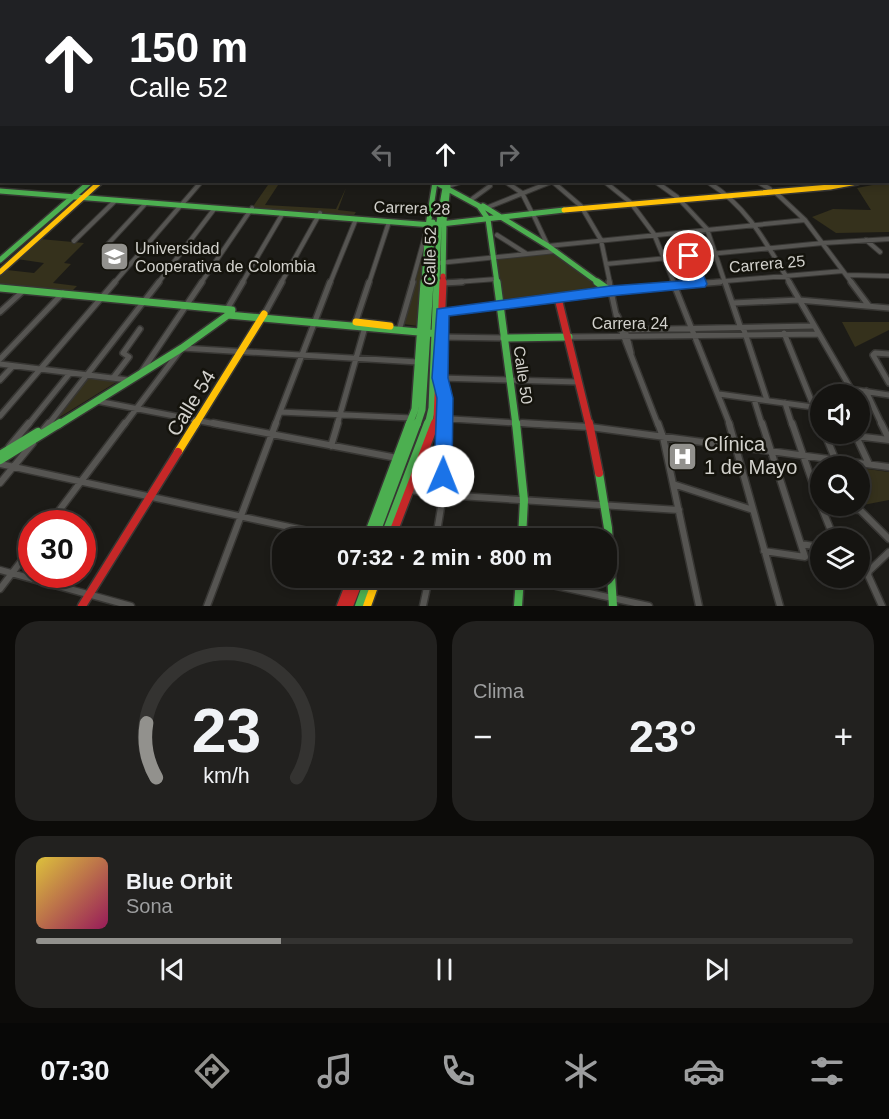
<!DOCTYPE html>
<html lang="es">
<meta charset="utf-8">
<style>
:root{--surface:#151411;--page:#22211f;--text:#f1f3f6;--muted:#9d9e9f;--line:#343331;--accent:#92918d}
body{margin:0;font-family:Arial,sans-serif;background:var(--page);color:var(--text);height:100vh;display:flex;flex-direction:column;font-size:22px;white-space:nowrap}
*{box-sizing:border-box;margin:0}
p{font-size:20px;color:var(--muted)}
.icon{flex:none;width:33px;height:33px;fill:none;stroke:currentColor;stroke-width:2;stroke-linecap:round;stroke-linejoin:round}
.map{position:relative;height:606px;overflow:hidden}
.drawer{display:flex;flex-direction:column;gap:15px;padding:15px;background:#0c0b09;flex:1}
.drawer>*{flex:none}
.banner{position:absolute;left:0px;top:0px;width:890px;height:183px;box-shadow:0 3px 9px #0003,0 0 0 2px var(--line);background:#202124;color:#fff;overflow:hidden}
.fabs{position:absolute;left:810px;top:384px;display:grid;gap:12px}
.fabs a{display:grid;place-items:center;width:60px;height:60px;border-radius:50%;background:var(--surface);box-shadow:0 3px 9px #0003,0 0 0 2px var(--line);font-size:30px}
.speed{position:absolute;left:18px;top:510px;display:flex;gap:12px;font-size:30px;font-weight:700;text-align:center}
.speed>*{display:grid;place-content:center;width:78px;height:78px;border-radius:50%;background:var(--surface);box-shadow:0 3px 9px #0003,0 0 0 2px var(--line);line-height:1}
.speed .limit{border:9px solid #d22;background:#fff;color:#111}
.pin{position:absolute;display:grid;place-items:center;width:51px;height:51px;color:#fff;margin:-26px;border:3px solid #fff;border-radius:50%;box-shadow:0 2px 6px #0007}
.me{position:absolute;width:66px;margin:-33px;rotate:1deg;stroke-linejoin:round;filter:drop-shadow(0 0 4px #0008)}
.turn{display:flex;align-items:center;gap:21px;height:126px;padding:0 30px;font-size:27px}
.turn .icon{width:78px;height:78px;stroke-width:2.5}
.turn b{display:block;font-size:42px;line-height:51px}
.lanes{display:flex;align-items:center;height:57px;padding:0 30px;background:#0003;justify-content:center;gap:30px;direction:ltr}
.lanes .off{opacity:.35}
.big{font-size:45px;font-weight:800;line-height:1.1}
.drawer .card{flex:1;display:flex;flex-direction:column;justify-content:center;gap:9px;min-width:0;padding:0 21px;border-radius:24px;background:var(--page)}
.drawer .dial{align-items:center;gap:0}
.dial svg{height:156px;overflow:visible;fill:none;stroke:var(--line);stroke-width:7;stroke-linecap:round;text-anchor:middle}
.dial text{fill:var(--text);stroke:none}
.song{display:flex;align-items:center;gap:18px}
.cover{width:72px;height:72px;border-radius:9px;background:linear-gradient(135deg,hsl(50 70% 55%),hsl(330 70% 35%))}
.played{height:6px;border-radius:3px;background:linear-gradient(90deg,var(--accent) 30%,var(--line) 30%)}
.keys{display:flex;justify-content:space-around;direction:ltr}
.heat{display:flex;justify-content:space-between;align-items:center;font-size:33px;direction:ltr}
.drawer .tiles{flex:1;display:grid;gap:15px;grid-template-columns:1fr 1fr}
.card:last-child{grid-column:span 2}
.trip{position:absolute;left:272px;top:528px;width:345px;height:60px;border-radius:24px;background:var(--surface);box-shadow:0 3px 9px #0003,0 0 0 2px var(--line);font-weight:800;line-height:60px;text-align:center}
.tab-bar{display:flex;height:96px;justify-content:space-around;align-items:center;background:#080807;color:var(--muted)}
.tab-bar .icon{width:42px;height:42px}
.tab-bar .selected{color:var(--accent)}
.tab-bar b{font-size:27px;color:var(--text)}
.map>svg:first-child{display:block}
.green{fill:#35311c}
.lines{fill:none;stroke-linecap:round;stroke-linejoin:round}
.street-far2-casing{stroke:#373633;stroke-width:6}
.street-far1-casing{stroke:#373633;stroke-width:8}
.street-casing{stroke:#373633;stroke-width:9}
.fast-far2-casing{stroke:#373633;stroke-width:8}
.fast-far1-casing{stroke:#373633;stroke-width:10}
.fast-casing{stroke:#373633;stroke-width:11}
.slow-far2-casing{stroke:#373633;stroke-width:8}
.slow-far1-casing{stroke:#373633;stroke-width:10}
.slow-casing{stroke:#373633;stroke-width:11}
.jam-far2-casing{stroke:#373633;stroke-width:8}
.jam-far1-casing{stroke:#373633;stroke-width:10}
.jam-casing{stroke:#373633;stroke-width:11}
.street-far2{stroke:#565552;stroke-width:4}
.street-far1{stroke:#565552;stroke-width:5}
.street{stroke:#565552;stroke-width:6}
.fast-far2{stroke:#4caf50;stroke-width:5}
.fast-far1{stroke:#4caf50;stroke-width:7}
.fast{stroke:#4caf50;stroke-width:8}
.slow-far2{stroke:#ffc107;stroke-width:5}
.slow-far1{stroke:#ffc107;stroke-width:7}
.slow{stroke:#ffc107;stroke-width:8}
.jam-far2{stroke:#c62828;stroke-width:5}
.jam-far1{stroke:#c62828;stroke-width:7}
.jam{stroke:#c62828;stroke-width:8}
.route{fill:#1a73e8;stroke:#114b97;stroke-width:1.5}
.labels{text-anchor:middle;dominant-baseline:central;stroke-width:5;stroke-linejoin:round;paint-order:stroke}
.street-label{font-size:16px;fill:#d2d1cc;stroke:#14130c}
.poi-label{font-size:16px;fill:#d2d1cc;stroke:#14130c;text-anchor:start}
.near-street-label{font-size:20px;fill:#d2d1cc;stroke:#14130c}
.near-poi-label{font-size:20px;fill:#d2d1cc;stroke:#14130c;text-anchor:start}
</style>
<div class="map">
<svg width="889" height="606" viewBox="0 0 889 606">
<rect width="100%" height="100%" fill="#1c1b17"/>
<path class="green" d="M889,179V232L836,233L812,217L833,209L871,210L857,188L888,182Z
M270,182H280L265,205L336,209L346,188L338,210L356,212L354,215L252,208Z
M424,238L418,326L403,324Z
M40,239L84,243L64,263L71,264L53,283L77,286L71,292L0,285V276L7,270L34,273L44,263L17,259Z
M554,253L598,284L599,289L503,304L496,258Z
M842,322H889V330L855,347Z
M89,374L123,378L55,420Z
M860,468L889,472V500L863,505L860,496Z"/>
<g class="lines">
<defs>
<path id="street-far2" d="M506,182L522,193L531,211
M553,182L581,206L601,240L610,283
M605,182L630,202
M656,182L677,197
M708,182C749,208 766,243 790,283
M758,182L770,189
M448,186L461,182
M774,191L805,220L852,283
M472,199L490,186
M679,199L707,229L725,283
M631,203L654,234L674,283
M486,208L551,182
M533,214L548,246L805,220
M497,235L527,254
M866,240L880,252
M74,241L116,200
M108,244L147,202
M689,256L701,283
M439,263L556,251
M606,264L823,243L889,239
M847,275L889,276
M114,283L201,182
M158,283L215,208
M201,283L252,208
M242,283L283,213
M281,283L320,213
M330,283L356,219
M369,283L389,222
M412,283L427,229
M443,283L497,279
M702,283L843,271"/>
<path id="street-far1" d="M609,282L617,319L658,425
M673,282L730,425
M725,282L740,326
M789,282L851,389
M851,282L869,306
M443,283L462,282
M610,291L720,282
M733,303L799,300L889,308
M226,311L243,282
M0,312L23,291
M442,312L501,305
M265,313L282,282
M617,315L627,336L631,353
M355,324L369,282
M740,326L744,330L767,400
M400,327L413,282
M621,330L813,326
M784,333L820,422
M441,337L504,338
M569,337L818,334
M889,354L875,353L873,355L889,383
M0,359L63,293
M0,364L128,380
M142,371L202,282
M113,378L129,357L123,353L140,329
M0,380L13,366
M866,391L882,425
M719,394L820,408
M837,394L836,387L889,395
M754,399L762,425
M97,401L221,425
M785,403L792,425
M280,412L412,418
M0,416L115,282
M436,418L548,425
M28,425L70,373
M48,425L159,282
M124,425L182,348L418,362
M275,425L330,282
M337,425L365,327
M444,425L445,398L440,378L579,382"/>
<path id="street" d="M213,423L397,458
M522,423L590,427L889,467
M658,423L663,437L699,606
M729,423L780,606
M762,423L805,557L764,551
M792,423L820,504
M881,423L889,439
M44,429L49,423
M825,434L838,466
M855,434L869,464
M856,436L889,440
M331,446L338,423
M9,447L29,423
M0,464L340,538
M0,483L33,443
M673,484L753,510
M410,490L443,495L679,510
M821,506L834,538
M856,506L889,539
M822,507L860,510
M49,524L125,423
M436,538L443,495L444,423
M801,544L820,547
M0,570L131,606
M520,578L649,606
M0,589L32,547
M207,606L276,423
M423,606L429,578
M882,606L868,575L869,571L889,552"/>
<path id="fast-far2" d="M435,182L479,206L488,219L497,283
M0,191L432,225L564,210
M483,206L548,246L599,283
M439,222L445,188
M0,260L90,182
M443,276L444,221L448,186
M424,283L428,226L435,182
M429,283L433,222
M437,283L439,223"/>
<path id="fast-far1" d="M497,282L516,425
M597,282L610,291
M0,288L232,310
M501,305L610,291
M504,338L569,337
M58,425L182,348L228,315L441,334
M409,425L415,409L424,282
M417,425L422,410L430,282
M428,425L432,408L437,282"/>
<path id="fast" d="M516,423L524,500L522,538
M0,455L38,432
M0,460L60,423
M599,473L608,528L613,606
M367,538L410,423
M374,538L417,423
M384,538L428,423
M359,606L369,578
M518,606L520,578"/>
<path id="slow-far2" d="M564,210L830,187L857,182
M0,272L100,182"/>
<path id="slow-far1" d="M356,322L390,326
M195,425L264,314"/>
<path id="slow" d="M178,452L196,423
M367,606L377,578"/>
<path id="jam-far2" d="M443,283V276"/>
<path id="jam-far1" d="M558,298L589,425
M435,425L437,419L443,282"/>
<path id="jam" d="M589,423L599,473
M391,538L435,423
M82,606L178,452
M341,606L352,578
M349,606L360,578"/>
</defs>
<use href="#street-far2" class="street-far2-casing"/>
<use href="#street-far1" class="street-far1-casing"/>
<use href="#street" class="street-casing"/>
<use href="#fast-far2" class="fast-far2-casing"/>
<use href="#fast-far1" class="fast-far1-casing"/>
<use href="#fast" class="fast-casing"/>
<use href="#slow-far2" class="slow-far2-casing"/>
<use href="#slow-far1" class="slow-far1-casing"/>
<use href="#slow" class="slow-casing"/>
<use href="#jam-far2" class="jam-far2-casing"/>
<use href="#jam-far1" class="jam-far1-casing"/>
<use href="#jam" class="jam-casing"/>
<use href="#street-far2" class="street-far2"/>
<use href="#street-far1" class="street-far1"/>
<use href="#street" class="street"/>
<use href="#fast-far2" class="fast-far2"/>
<use href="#fast-far1" class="fast-far1"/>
<use href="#fast" class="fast"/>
<use href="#slow-far2" class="slow-far2"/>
<use href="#slow-far1" class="slow-far1"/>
<use href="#slow" class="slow"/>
<use href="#jam-far2" class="jam-far2"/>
<use href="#jam-far1" class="jam-far1"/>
<use href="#jam" class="jam"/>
</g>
<linearGradient id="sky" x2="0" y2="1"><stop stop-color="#0f0f0d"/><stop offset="0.51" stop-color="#3a3f47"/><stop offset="1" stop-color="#3a3f47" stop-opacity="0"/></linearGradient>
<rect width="889" height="172" fill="url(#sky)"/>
<path class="route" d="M689,252L696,256L707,284L705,287L610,296L449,316L448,378L453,398L452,476L450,482L443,485L437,482L434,476L437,398L432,378L437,309L610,286L693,280L683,256Z"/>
<defs>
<symbol id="university-square" viewBox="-11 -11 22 22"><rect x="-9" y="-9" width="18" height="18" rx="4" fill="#92918d" stroke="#14130c"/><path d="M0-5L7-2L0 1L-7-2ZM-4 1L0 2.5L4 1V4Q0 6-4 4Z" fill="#fff"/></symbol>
<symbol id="hospital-square" viewBox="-11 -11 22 22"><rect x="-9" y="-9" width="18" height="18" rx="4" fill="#92918d" stroke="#14130c"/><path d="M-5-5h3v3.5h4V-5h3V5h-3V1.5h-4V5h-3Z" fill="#fff"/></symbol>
</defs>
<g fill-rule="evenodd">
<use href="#university-square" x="98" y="240" width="33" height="33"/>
<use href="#hospital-square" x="666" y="440" width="33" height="33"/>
</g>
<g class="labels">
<g class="street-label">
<text transform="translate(412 208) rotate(2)">Carrera 28</text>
<text transform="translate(430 256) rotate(-89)">Calle 52</text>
<text transform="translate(767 264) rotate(-5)">Carrera 25</text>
<text x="630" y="323">Carrera 24</text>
<text transform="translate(523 375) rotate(82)">Calle 50</text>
</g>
<g class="poi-label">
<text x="135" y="248">Universidad<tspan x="135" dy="18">Cooperativa de Colombia</tspan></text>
</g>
<g class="near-street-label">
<text transform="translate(191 403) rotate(-58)">Calle 54</text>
</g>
<g class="near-poi-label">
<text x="704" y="444">Clínica<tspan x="704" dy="23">1 de Mayo</tspan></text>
</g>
</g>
</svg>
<div class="fabs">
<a><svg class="icon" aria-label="sound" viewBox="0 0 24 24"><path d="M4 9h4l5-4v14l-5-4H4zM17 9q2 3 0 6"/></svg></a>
<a><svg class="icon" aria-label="search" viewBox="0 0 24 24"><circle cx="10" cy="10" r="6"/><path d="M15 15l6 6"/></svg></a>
<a><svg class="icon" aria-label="layers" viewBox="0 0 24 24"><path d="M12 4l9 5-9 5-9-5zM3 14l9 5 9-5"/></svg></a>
</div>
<div class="speed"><div class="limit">30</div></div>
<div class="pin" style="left:689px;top:256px;background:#d93025"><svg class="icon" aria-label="arrive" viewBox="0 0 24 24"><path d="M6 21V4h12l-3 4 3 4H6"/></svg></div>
<svg class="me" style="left:443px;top:476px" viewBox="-20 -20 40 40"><circle r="19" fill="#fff"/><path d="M0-13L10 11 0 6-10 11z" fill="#1a73e8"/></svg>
<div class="trip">07:32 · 2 min · 800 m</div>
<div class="banner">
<div class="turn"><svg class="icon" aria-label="ahead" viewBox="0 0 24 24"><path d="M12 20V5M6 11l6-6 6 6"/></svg><div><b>150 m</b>Calle 52</div></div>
<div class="lanes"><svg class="icon off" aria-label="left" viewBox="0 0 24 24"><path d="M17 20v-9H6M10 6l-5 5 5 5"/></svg><svg class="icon" aria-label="ahead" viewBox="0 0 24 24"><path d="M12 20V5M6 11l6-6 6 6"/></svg><svg class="icon off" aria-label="right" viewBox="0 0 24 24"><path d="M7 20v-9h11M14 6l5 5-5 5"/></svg></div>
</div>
</div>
<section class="drawer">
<div class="tiles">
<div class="card dial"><svg viewBox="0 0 100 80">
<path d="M14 69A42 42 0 1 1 86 69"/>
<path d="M14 69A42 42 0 0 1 9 41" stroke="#92918d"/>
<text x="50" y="56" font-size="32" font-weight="700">23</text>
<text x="50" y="72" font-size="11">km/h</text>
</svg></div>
<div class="card"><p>Clima</p>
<div class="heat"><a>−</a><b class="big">23°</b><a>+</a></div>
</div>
<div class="card">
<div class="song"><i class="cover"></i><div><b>Blue Orbit</b><p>Sona</p></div></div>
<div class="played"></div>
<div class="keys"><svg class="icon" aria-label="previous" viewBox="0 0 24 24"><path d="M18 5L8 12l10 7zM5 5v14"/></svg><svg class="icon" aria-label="pause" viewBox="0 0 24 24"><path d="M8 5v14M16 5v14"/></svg><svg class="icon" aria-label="next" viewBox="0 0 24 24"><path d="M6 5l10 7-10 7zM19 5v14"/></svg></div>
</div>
</div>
</section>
<nav class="tab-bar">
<b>07:30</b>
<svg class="icon selected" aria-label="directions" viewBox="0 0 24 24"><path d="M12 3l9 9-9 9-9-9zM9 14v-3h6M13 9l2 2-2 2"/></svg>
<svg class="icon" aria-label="music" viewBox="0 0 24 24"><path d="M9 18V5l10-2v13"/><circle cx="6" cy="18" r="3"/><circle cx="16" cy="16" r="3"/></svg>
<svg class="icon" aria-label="phone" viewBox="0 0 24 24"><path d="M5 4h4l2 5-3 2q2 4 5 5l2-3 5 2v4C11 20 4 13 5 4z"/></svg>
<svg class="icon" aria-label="climate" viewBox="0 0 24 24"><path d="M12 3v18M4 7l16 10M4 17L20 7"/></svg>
<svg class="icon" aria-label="car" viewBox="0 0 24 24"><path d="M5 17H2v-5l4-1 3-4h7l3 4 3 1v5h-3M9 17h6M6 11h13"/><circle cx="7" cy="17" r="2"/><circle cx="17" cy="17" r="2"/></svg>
<svg class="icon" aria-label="filters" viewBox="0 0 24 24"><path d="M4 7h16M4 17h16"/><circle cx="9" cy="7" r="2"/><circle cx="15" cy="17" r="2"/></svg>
</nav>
